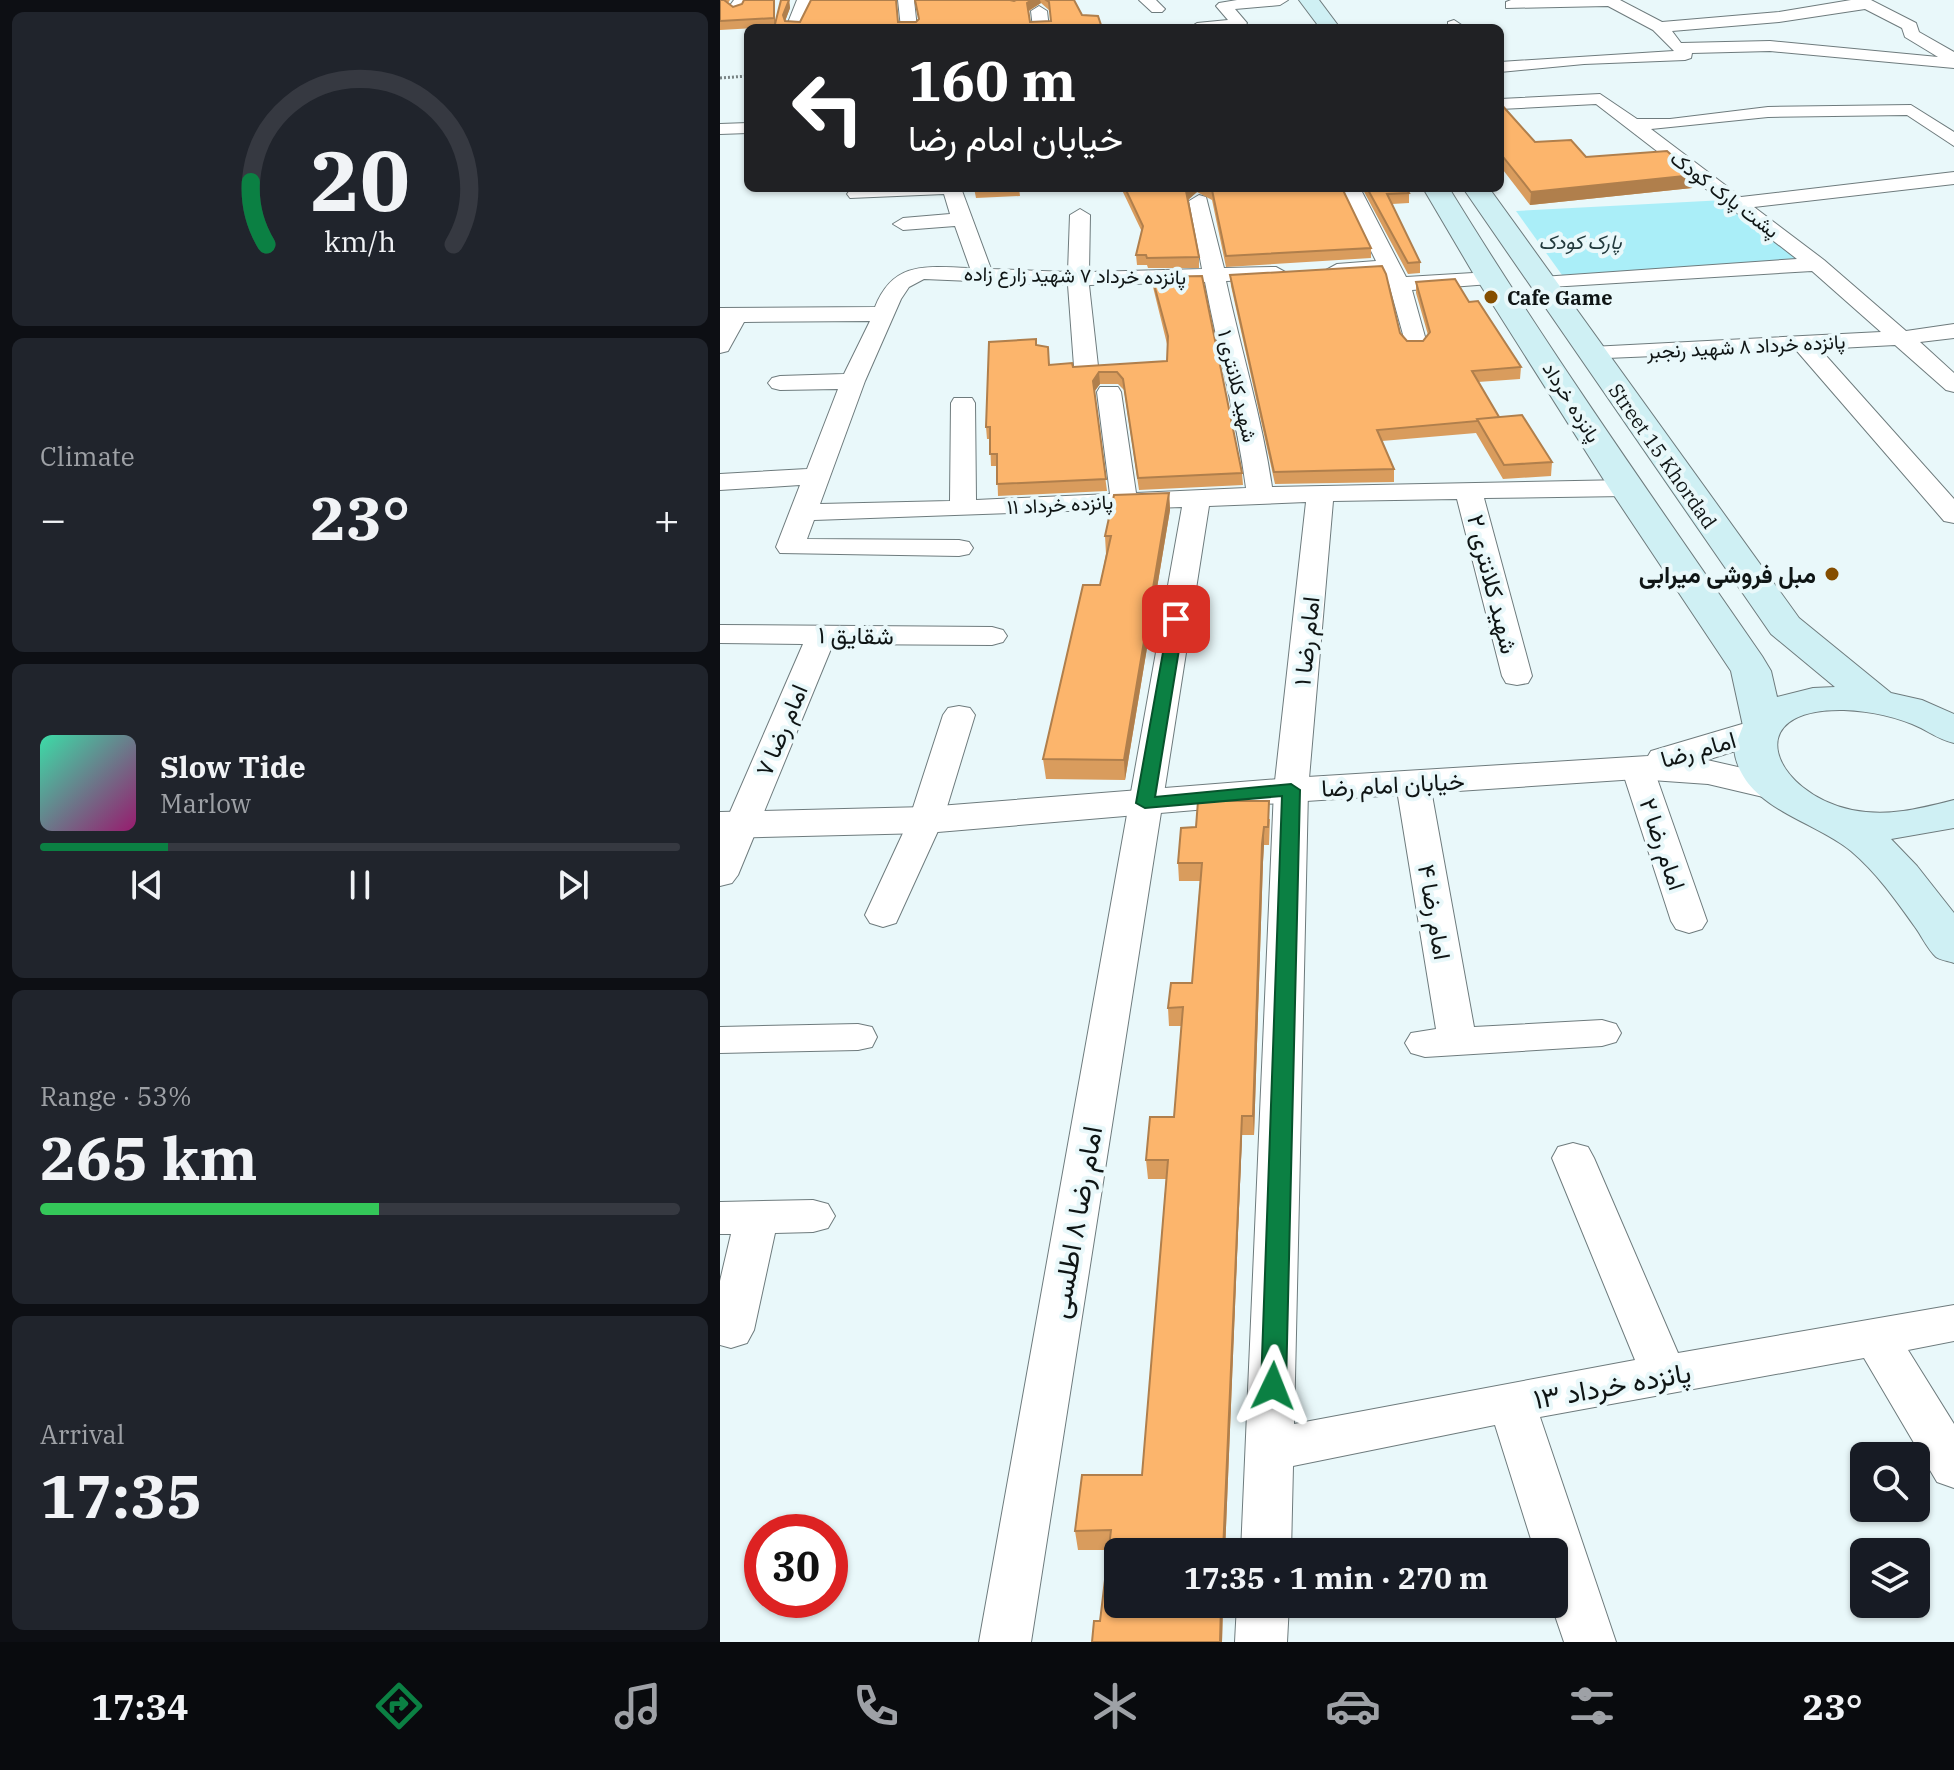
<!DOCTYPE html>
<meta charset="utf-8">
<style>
:root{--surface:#171b24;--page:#20242c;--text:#f1f3f6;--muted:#9ea1a6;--line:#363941;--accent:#0b8043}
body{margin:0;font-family:"IBM Plex Serif",Vazirmatn,serif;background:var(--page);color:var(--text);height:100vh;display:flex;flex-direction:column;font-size:30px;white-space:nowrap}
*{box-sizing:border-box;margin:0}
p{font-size:26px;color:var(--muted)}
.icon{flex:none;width:44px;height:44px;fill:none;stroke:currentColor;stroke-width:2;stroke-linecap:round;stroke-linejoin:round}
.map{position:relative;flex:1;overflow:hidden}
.panel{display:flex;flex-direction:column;gap:12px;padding:12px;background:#0d0f14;width:720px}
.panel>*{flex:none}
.top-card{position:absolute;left:24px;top:24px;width:760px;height:168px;border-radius:12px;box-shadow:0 2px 6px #0004;background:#202124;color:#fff;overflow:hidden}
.tools{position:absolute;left:1130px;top:1442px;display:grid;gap:16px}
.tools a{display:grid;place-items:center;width:80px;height:80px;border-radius:12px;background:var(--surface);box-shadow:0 2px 6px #0004;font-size:40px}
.speed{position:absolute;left:24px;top:1514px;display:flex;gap:16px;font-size:40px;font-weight:700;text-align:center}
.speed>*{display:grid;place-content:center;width:104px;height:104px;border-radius:50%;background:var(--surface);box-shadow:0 2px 6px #0004;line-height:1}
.speed .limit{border:12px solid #d22;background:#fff;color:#111}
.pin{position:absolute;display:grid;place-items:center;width:68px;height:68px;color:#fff;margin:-34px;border-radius:16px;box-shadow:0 4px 12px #0006}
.me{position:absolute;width:88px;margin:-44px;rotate:2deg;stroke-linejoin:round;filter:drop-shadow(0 0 6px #0008)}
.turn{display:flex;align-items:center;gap:28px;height:168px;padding:0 32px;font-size:36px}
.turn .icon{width:104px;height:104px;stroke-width:2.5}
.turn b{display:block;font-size:56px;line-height:68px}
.big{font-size:60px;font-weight:800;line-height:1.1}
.panel .widget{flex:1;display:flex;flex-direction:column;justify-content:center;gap:12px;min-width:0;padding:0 28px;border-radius:12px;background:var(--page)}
.panel .dial{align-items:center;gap:0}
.dial svg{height:208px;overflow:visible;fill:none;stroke:var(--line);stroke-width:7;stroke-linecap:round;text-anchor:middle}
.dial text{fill:var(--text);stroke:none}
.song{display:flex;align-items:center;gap:24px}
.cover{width:96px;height:96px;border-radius:12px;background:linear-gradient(135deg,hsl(160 70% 55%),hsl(320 70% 35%))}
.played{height:8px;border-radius:4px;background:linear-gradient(90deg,var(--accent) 20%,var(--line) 20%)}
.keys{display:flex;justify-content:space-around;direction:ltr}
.heat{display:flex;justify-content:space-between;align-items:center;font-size:44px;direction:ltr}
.charge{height:12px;border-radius:6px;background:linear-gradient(90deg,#34c759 53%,var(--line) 0)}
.trip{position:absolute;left:384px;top:1538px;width:464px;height:80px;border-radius:12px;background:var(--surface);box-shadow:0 2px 6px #0004;font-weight:800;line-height:80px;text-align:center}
.dock{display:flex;height:128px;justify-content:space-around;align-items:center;background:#090b0e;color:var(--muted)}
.dock .icon{width:56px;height:56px}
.dock .current{color:var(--accent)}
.dock b{font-size:36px;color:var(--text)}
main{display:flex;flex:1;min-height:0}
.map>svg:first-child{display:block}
.green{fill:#aaeef8}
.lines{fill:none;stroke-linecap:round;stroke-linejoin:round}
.minor-casing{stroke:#6e7b7d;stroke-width:2}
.tertiary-casing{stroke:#6e7b7d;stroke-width:2}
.secondary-casing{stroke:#6e7b7d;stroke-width:2}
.path{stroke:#778283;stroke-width:3;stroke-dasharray:2 2;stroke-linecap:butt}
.minor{fill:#fff;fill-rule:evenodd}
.tertiary{fill:#fff;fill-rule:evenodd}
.secondary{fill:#cff0f4;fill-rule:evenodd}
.wall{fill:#d99c5d;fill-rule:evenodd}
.shaded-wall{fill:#b07f4c}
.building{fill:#fcb56c;stroke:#b07f4c;stroke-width:2}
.route{fill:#0b8043;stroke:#07532c;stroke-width:2}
.poi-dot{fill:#854e00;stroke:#e9f8fa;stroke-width:3}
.labels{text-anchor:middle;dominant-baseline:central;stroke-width:8;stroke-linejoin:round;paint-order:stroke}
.far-street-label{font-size:20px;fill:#0f1515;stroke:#e9f8fa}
.far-park-label{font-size:20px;font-style:italic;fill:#223a3d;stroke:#e9f8fa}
.far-poi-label{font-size:20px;font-weight:bold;fill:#0f1515;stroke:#e9f8fa;text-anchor:start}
.poi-label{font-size:24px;font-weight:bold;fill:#0f1515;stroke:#e9f8fa;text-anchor:end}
.street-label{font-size:24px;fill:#0f1515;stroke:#e9f8fa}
.near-street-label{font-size:28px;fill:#0f1515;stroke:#e9f8fa}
</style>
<main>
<section class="panel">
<div class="widget dial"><svg viewBox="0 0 100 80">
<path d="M14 69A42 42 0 1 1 86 69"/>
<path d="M14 69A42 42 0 0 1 8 45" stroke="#0b8043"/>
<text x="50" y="56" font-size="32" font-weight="700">20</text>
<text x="50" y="72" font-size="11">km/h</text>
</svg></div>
<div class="widget"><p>Climate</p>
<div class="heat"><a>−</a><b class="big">23°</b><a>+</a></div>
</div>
<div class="widget">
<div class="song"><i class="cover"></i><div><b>Slow Tide</b><p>Marlow</p></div></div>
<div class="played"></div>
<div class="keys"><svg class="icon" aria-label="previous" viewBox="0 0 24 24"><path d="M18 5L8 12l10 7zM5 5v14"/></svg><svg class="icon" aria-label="pause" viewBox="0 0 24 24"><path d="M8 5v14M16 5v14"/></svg><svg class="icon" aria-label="next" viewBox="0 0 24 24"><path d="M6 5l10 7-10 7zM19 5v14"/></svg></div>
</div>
<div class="widget"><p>Range · 53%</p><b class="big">265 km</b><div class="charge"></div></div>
<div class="widget"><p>Arrival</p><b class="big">17:35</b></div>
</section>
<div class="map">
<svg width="1234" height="1642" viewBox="0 0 1234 1642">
<rect width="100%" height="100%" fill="#e9f8fa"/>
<path class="green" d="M1005,200L1080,260L842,275L796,211Z"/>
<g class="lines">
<defs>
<path id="minor" d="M14,0H30L21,11L16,13L8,8Z
M77,0H93L81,28H69L67,25Z
M178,0H194L197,28H181Z
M419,0H436L445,9L442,12H432Z
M517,0H568L560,5L515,9L527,23L525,26L469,28L477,23L508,20L496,6L499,3Z
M791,0H900L942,22L1059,12L1131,0H1151L1196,23L1199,32L1234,52V68L1050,51L972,53L971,58L965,60L864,64L780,72V62L954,51L933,30L888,6L786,8V2ZM1145,9L1182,28L1185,37L1218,57L1050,41L961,43L952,31L1059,22Z
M319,6L327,11L329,28H313L311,11Z
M734,20L746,28H728V22Z
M880,94L917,119H950L1048,107L1191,105L1234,132V146L1187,115L1048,117L931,129L1021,197L1234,172V184L1034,207L1104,260L1186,331L1234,324V338L1200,342L1234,373V392L1226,390L1175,345L1100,349L1234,499V523L1224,521L1076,350L863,359L859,354L863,349L871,347L1161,332L1092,271L814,288L811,283L822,277L1077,259L876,104L780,109V99Z
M28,123V133L0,134V124Z
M139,188H241L271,269L348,272L350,215L360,209L370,215L369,272L482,269L469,201L479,195L486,197L504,268L556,267L567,273L556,279L506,281C521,350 542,418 552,487L906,480L915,482L919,488L915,494L906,496L764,498L812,676L808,683L797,685L786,683L782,676L737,499L613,501L588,790L574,1424L915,1360L832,1158L838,1147L853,1143L868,1147L874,1158L958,1353L1234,1305V1341L1188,1350L1234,1424V1488L1217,1482L1144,1358L820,1417L896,1642H844L831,1604H834V1552H815L775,1425L573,1466L571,1552H521L554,790L586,502L489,506L311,1642H259L462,507L94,520L87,539L239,540L249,542L253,548L249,554L239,556L60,553L56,547L80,485L0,490V474L87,469L118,389L60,390L52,388L48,383L52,378L60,376L124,374L150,321L24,322L8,351L0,353V308L155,307C174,260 207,267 250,268L235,226L183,230L173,224L183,218L230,214L224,194L130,198L127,194L130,190ZM204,279L348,285L354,366L358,371H374L378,366L369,285L485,282C498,351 517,419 526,488L416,493L401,392L398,387H380L377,392L390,494L256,500L255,403L252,398H234L231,403L230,501L100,504L145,381L181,299L189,287Z
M620,188H640L686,277L770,272L781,278L770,284L692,290L707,344L703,349H687L669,284L663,274L617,276L606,270L617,264L656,261Z
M0,625L272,627L283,630L287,636L283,642L272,645L113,644L18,875L12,883L0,886V835L83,644L0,643Z
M239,706L250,708L255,715L223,820L176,923L163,927L150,923L145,915L189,820L223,715L228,708Z
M917,757L929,760L933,767L987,921L982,929L969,933L956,929L951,921L901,767L905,760Z
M693,774L705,777L710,784L754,1027L882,1020L896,1024L901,1033L896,1042L882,1046L705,1057L691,1053L685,1043L691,1033L716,1029L676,784L681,777Z
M138,1024L152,1027L157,1037L152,1047L138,1050L0,1053V1027Z
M93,1200L108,1204L115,1216L108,1228L93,1232L55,1233L34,1330L27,1343L11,1348L0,1345V1281L11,1234H0V1202Z
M517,1604H569L567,1642H515Z"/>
<path id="tertiary" d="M1039,719L1053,723L1059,731L1053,739L987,760L1071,779L1077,788L1071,797L1056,800L988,784L917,779L571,802L206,833L0,838V812L206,807L571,778L928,756L931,751Z"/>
<path id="secondary" d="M579,0H599L620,28H600Z
M703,188H729C827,348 935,501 1042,656L1051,671L1057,697L1093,688L1115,687L1051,634L743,188H769L1079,618L1171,693L1202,700L1234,714V743C1221,740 1212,734 1201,728C1178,717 1150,711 1124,710C1017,708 1053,793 1132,810C1168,817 1199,809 1234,800V828L1171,839L1197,866L1234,913V963C1229,961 1220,960 1216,957C1208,950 1201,935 1195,927C1176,900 1156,872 1131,851C1094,820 1021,808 1014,749L1023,726L1011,671L889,488L756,278Z"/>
</defs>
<use href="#minor" class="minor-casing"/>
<use href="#tertiary" class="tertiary-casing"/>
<use href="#secondary" class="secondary-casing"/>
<path class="path" d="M0,78L28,76"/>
<use href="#minor" class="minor"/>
<use href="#tertiary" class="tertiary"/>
<use href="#secondary" class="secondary"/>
</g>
<path class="wall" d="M0,0H10L8,3L13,7L55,0V25L69,0L70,8L65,21L80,22H196L296,0H354L362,15L382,28L54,27L0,30ZM321,3L330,11L331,21L310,22L309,11Z
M780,103L815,142L866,157L974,175L972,188L810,205L780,166Z
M254,188H299L300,196L256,198Z
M401,188H622L651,248V258L506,267L492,200L477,192L467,200L479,257V268H428L427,265H417L416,255L422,232Z
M642,188H686L689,193V203L672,204L700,262V273L688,274Z
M510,275L680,333L687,341H703L708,335L696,293V282L749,302L801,367L800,379L758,382L779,417L832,462L831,476L783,479L756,433L662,441L674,469V482L555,484L511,286Z
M432,277L522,473L523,485L419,490L404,390L398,384H380L374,392L387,491L278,496L277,466H271L270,439H267L266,427L316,345L329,365L353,367L447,361V344L433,287Z
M449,493L450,510L405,780L326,779L323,759L380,585L386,554L385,536Z
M550,819L549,845H544L543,862L534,1135H522L505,1552H398V1604H503L502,1642H372L380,1621L388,1550H358L355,1531L422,1475L446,1179H428L426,1160L454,1117L461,1026H449L448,1008L472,983L480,881H459L458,863L476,827Z"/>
<path class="shaded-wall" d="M54,0H55V27L54,18Z
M69,0L70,8L64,24L63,15Z
M312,0H320L321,3L308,11L307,3Z
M974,175L972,188L810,205L811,192Z
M470,188H477V192L466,202V191Z
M379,372L380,384L374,392L373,381Z
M449,493L450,510L405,780L404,760Z
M544,827V845L543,862L534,1135L533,1116L542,844Z
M522,1116V1135L505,1552H503Z
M501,1604H503L502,1642H500Z"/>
<path class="building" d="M0,0H4L13,7L22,4L24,0H54V18L0,21Z
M61,0H69L63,15L65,21L80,22L91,0H176L178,22H196L199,19L195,0H290L294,1L296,0H312L307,3L310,22L331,21L329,2L326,0H354L362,15L378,16L382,28H54Z
M780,103L815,142L851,140L866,157L947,151L974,175L811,192L780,153Z
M405,188H470L466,191L479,257L427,258L426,255H416L423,226Z
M488,188H622L651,248L506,256L492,190Z
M647,188H686L689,193L667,194L700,262L688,263Z
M662,266L666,274L680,333L687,341H703L710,332L696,282L735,279L749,302L758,301L801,367L752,371L779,417L757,419L758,421L657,430L674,469L554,472L510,275Z
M482,276L522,473L418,478L403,379L397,372H379L373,381L386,479L277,484V454H270V427H266L269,342L316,339V345L328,347L329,365L352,363L353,367L447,361L448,336L432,277Z
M802,415L832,462L784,465L757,419Z
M449,493L404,760L323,759L363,585H380L391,536H385L394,495Z
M478,801H549L548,827H544L542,844L533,1116H522L503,1552H398V1604H501L500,1642H372L374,1621H380L391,1530L355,1531L362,1475H422L448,1160H426L430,1117H454L463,1007L448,1008L451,983H472L482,863H458L461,828L476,827Z"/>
<path class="route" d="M456,614L464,619L435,797L571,784L580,790L566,1386L562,1394L553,1397L545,1394L541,1386L562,796L425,808L416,803L449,619Z"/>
<g class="poi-dot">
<circle cx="771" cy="297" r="8"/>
<circle cx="1112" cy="574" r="8"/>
</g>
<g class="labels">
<g class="far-street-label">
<text transform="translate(1005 194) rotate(37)">پشت پارک کودک</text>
<text transform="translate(355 275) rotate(1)">پانزده خرداد ۷ شهید زارع زاده</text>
<text transform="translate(1026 346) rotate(-3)">پانزده خرداد ۸ شهید رنجبر</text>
<text transform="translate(518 386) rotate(77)">شهید کلانتری ۱</text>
<text transform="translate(852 402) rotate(58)">پانزده خرداد</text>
<text transform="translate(943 456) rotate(55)">Street 15 Khordad</text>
<text transform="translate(340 504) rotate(-3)">پانزده خرداد ۱۱</text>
</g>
<g class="far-park-label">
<text x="860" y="241">پارک کودک</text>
</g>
<g class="far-poi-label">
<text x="787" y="297">Cafe Game</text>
</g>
<g class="poi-label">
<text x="1096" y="574">مبل فروشی میرابی</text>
</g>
<g class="street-label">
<text transform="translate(773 584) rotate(76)">شهید کلانتری ۲</text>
<text transform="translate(136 635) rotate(1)">شقایق ۱</text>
<text transform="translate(586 641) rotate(-84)">امام رضا ۱</text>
<text transform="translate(61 730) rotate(-67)">امام رضا ۷</text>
<text transform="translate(978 749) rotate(-16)">امام رضا</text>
<text transform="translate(673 784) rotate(-3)">خیابان امام رضا</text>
<text transform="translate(943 844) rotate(71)">امام رضا ۲</text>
<text transform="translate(715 912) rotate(80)">امام رضا ۴</text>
</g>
<g class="near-street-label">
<text transform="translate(355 1222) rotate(-80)">امام رضا ۸ اطلسی</text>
<text transform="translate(892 1385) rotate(-10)">پانزده خرداد ۱۳</text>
</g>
</g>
</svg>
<div class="tools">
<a><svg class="icon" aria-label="search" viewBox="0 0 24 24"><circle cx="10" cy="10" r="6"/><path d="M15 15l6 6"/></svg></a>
<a><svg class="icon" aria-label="layers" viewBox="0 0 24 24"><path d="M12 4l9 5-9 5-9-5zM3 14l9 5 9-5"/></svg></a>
</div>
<div class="speed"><div class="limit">30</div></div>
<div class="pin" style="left:456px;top:619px;background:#d93025"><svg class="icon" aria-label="arrive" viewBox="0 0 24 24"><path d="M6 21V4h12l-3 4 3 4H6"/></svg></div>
<svg class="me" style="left:553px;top:1386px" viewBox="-20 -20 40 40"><path d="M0-17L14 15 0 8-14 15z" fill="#0b8043" stroke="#fff" stroke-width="4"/></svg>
<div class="trip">17:35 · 1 min · 270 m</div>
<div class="top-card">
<div class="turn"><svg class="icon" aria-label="left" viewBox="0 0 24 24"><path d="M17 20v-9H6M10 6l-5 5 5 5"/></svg><div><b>160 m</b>خیابان امام رضا</div></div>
</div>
</div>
</main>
<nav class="dock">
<b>17:34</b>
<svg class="icon current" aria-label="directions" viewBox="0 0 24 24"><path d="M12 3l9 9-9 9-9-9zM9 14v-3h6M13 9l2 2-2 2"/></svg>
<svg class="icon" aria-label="music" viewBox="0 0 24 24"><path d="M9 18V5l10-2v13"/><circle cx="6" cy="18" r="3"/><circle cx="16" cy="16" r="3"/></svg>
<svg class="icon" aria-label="phone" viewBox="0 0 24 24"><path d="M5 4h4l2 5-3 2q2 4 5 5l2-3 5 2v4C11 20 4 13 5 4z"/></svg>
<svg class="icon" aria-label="climate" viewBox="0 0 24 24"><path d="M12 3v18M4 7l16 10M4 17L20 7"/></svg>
<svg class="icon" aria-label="car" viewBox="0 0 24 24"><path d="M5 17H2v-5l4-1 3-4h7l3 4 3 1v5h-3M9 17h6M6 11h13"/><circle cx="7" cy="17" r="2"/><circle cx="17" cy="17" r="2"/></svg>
<svg class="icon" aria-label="filters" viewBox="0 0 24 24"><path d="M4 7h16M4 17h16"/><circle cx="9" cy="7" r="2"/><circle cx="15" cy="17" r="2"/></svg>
<b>23°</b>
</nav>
